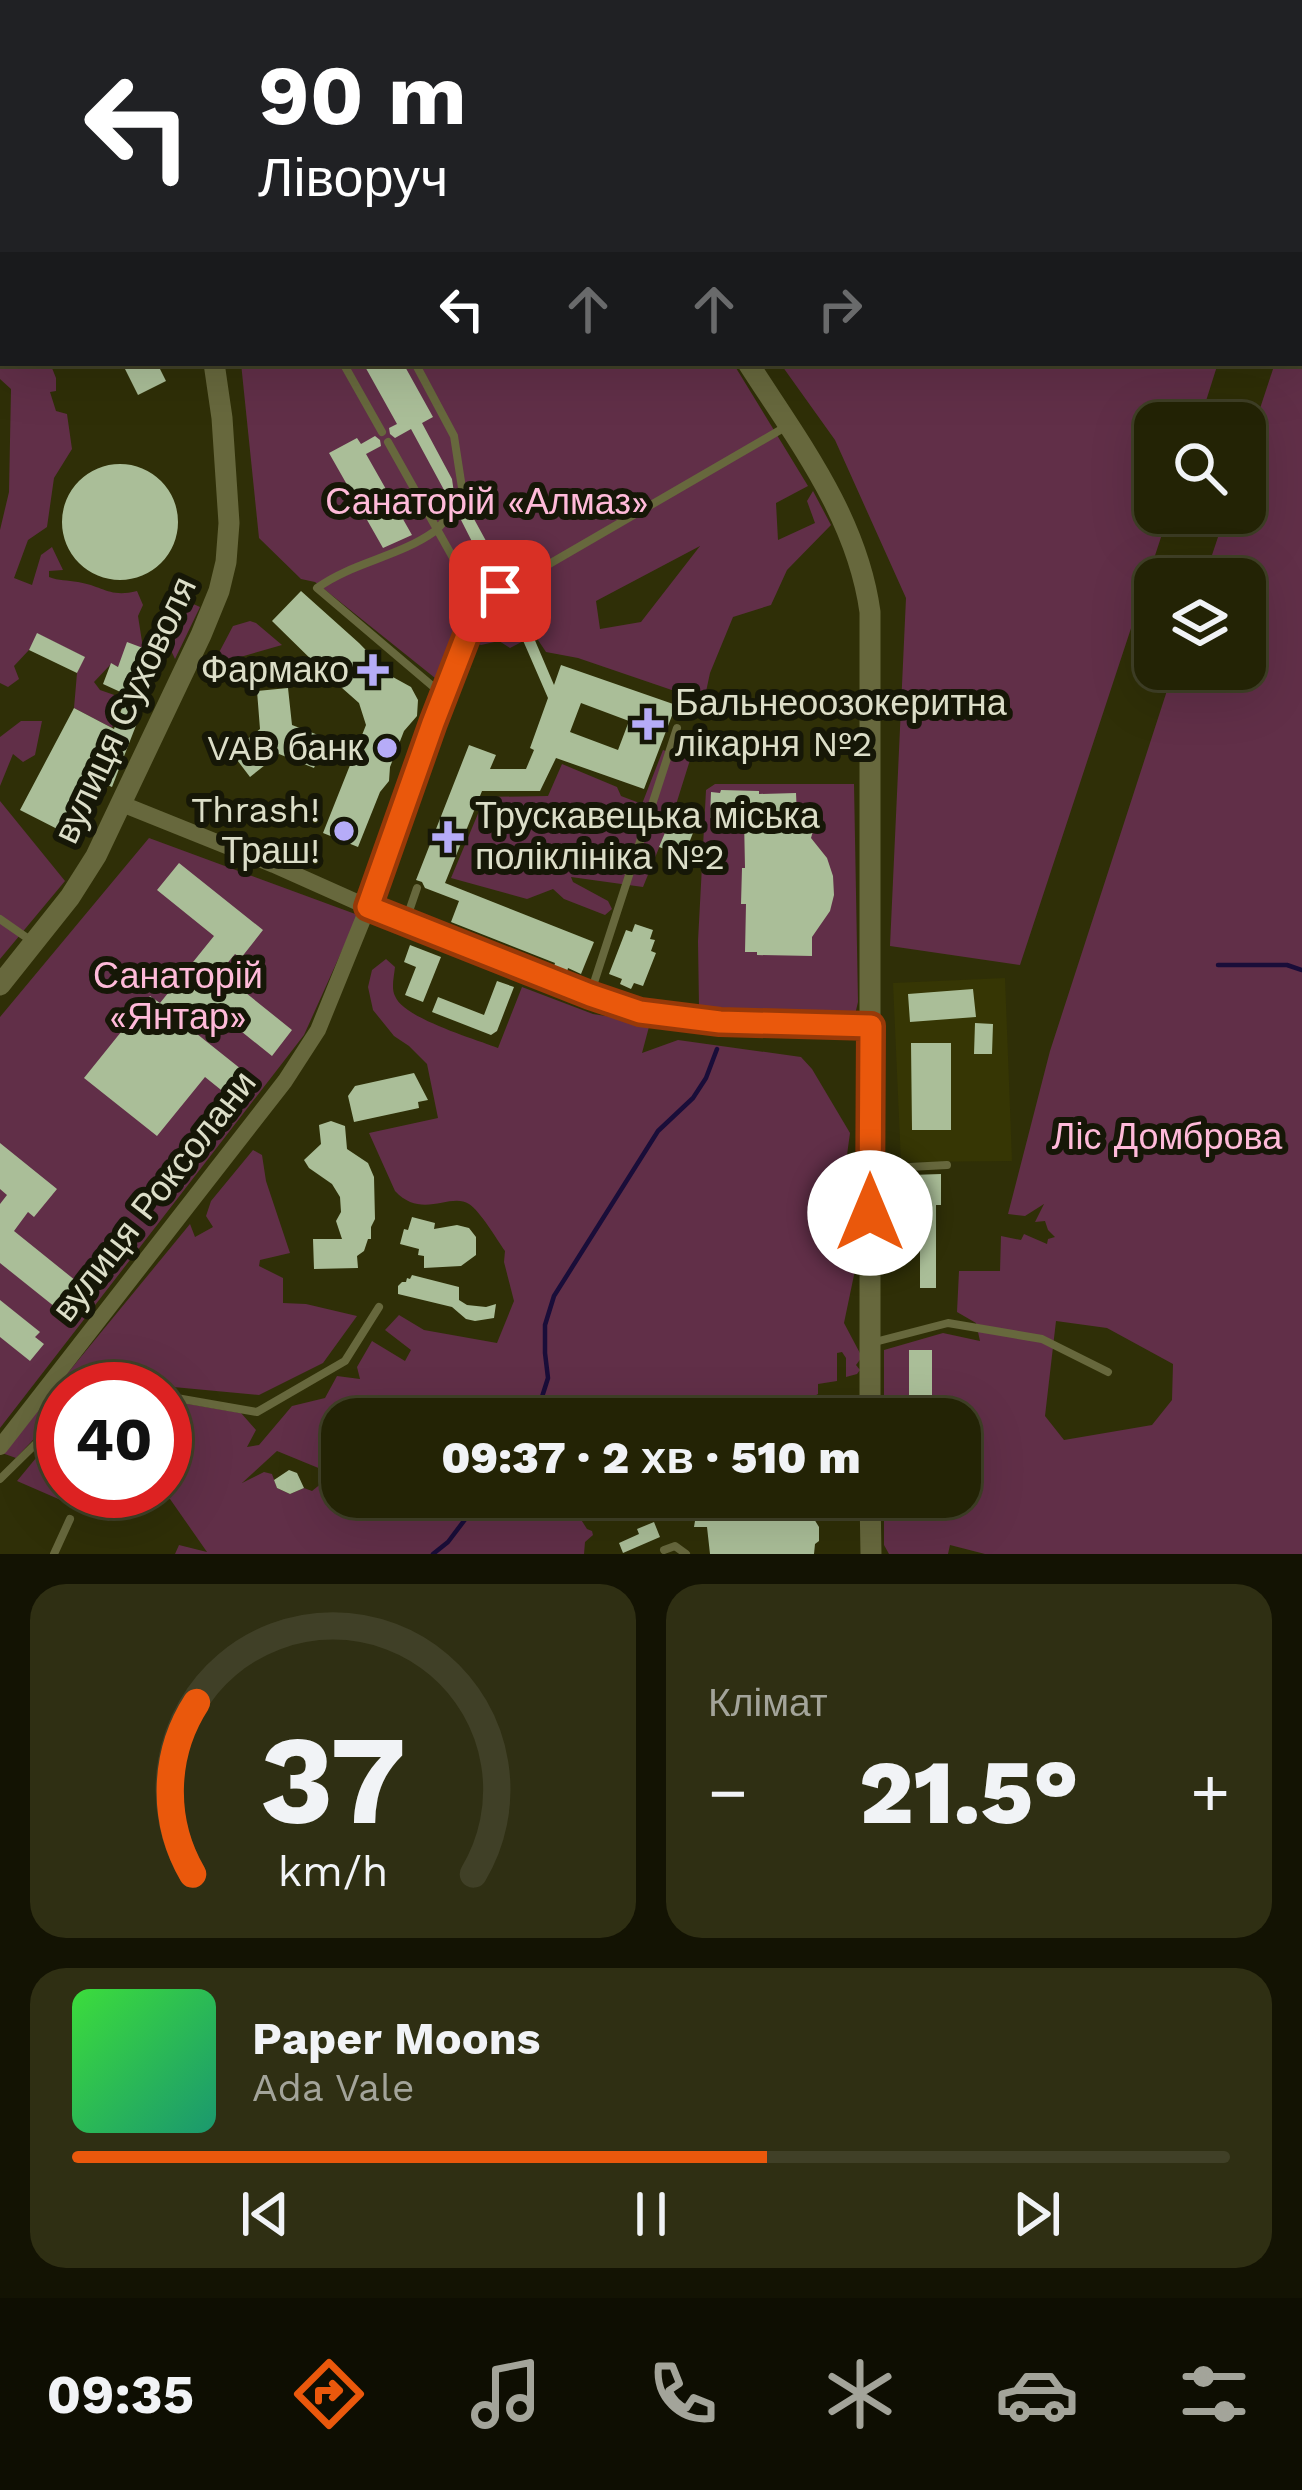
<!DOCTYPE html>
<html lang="uk">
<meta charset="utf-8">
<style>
:root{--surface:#232305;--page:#2f2f13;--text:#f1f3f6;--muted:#a3a49a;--line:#404027;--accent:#ea580c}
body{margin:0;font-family:"Work Sans",sans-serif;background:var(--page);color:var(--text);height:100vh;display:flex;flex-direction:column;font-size:45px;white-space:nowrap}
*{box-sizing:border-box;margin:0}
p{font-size:39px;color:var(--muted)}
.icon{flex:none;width:66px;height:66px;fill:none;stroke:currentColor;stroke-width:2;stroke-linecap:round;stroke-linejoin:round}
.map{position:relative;height:1554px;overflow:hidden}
.drawer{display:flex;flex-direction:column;gap:30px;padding:30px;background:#131303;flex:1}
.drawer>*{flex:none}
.guide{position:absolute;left:0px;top:0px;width:1302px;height:366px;box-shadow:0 12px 48px #0002,0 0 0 3px var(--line);background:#202124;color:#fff;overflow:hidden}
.tools{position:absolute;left:1134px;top:402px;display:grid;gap:24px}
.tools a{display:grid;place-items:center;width:132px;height:132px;border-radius:24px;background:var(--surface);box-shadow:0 12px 48px #0002,0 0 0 3px var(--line);font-size:60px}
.speed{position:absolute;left:36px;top:1362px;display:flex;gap:24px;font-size:60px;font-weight:700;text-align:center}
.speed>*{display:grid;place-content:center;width:156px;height:156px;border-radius:50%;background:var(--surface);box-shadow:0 12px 48px #0002,0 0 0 3px var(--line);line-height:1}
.speed .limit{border:18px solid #d22;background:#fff;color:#111}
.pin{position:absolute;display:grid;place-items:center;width:102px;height:102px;color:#fff;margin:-51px;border-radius:24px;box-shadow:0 6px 18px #0006}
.me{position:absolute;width:132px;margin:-66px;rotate:0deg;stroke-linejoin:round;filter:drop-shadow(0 0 9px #0008)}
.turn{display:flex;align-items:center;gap:42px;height:252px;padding:0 60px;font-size:54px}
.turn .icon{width:156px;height:156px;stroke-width:2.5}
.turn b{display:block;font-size:84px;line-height:102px}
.lanes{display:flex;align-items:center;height:114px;padding:0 60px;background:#0003;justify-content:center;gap:60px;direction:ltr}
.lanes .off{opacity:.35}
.big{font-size:90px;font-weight:800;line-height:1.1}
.drawer .card{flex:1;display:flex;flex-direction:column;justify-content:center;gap:18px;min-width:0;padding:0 42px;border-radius:36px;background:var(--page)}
.drawer .dial{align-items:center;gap:0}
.dial svg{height:312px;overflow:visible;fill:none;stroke:var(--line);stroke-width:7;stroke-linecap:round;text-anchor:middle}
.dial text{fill:var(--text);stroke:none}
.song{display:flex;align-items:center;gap:36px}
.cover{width:144px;height:144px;border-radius:18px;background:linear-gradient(135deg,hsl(120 70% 55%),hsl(160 70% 35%))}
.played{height:12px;border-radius:6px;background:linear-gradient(90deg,var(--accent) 60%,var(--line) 60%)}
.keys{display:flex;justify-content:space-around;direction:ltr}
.heat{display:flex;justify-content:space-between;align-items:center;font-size:66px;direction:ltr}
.drawer .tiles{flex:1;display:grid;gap:30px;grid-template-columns:1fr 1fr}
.card:last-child{grid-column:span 2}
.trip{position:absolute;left:321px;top:1398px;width:660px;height:120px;border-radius:36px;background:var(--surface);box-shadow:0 12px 48px #0002,0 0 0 3px var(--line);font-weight:800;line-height:120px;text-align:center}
.dock{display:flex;height:192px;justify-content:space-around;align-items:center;background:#0e0e02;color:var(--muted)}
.dock .icon{width:84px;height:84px}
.dock .selected{color:var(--accent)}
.dock b{font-size:54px;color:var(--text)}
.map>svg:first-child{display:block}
.built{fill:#363604}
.green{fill:#612f48;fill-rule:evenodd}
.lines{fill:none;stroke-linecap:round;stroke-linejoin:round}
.stream{stroke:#190d39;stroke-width:4.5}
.building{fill:#aabe98;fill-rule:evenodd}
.service{stroke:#67683d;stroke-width:8}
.pedestrian{stroke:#67683d;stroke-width:12}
.minor{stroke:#67683d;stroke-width:16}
.tertiary{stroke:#67683d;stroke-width:21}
.route-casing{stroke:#983908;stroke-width:30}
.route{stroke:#ea580c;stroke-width:21}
.poi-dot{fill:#b6acf8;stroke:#161707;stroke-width:4.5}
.labels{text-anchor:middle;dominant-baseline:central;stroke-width:12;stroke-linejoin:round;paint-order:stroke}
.park-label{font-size:36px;fill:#ffbad9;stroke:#161707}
.poi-label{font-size:36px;fill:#dcdec8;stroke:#161707;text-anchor:end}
.street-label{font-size:36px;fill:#dcdec8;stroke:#161707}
</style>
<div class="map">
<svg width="1302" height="1554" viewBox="0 0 1302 1554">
<rect width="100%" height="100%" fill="#2f2f07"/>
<path class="built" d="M1005,978L1012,1161L901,1162L893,983Z"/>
<path class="green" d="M123,0H495L498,3H118Z
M546,0H1302V109L1299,118V3H549Z
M1302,280V1554H985L950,1545L948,1554H889L884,1545V1497H960V1419H884V1350L943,1333L980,1341L976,1323L957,1312L959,1271H1000L1001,1236L1021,1240L1024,1234L1047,1244L1048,1239L1055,1237L1048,1230L1045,1221L1035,1222L1044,1204L1025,1216L1008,1214L1050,1051L1174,669H1245V579H1204L1226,513H1245V454L1275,363H1299V289ZM1056,1321L1107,1328L1173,1364L1172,1400L1152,1425L1064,1440L1045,1416Z
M0,311L3,314V363H50L56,378V391L50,392L56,411L67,414L72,449L54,478L47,527L28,540L14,578L32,585L41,555L52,547L63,570L49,571V577C59,581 67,580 78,582C103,586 109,598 137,591L143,605L138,616L143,648L131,672L111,664L94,682L100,690L123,698L112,728L74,708L77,673L84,657L38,634L29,650L14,666L19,679L8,687L0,683V530L9,492L11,389L0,379Z
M241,363H733L808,486L776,503L778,540L815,523L807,501L813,491L831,525L787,570L771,605L733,617L710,673L704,701L578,658L546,652L538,640L539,633L510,648L499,641L481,645L459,638L440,682L324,589L315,582L301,579L259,538ZM700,546L641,622L600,629L596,601Z
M780,363H1218L1199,423H1155V513H1169L1020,965L890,946L906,598L835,440Z
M171,598H180L200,607L175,659L156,618Z
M250,621L256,623L282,645L223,662L212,683L204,681L233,626Z
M21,721H42L35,755L23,762L13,754L0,786V737Z
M663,750L690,760L674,811L643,887L571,877L573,882L608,901L612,909L605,915L564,899L553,889L527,899L451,878L485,797L548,796L562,764L617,787L621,796L642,804Z
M715,784H854L858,1002L854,1019H695L699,1007L698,941L706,790Z
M0,801L65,881L0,959Z
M149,838L358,915L304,1035L0,1428V1017Z
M386,959L395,967C394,977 391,988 395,996C403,1018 475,1039 498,1048L522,987L593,1014L650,1023L642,1053L678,1040L801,1057L812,1069L850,1133L841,1199L859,1251L844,1323L862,1357L856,1365L860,1370L857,1374L846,1377V1358L842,1352L837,1353V1381L818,1384V1394L774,1419H342V1497H571L568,1499L587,1529L592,1531L593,1535L585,1542L584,1554H175L179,1545L207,1552L170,1499L137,1493L126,1500L109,1521L17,1481L50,1441L63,1430V1491H165V1400L241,1413L256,1430L247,1447L259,1445L292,1406L325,1398L337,1376L360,1379L357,1367L372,1341L405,1361L411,1350L385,1330L399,1315L424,1330L497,1343L514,1301L504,1262L505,1251C496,1238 480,1211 469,1204C450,1192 422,1220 395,1191L369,1133L438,1118L427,1064L409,1046L394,1036L373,1010L368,987L372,970ZM277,1451L333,1474L312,1491L304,1488L290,1494L277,1488L272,1474L264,1472L242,1483Z
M253,1150L262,1155L266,1181L290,1253L260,1260L259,1266L283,1278V1303L306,1304L357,1316L323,1363L259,1395L120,1382L104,1389H63V1408L16,1458L2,1453L190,1224L195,1237L213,1227L206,1216L211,1201Z"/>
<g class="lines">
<path class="stream" d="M1013,3L1015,0
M1218,965H1287L1302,970
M535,1419L548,1378L545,1353V1325L554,1296L658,1131L693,1098L706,1078L717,1049
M433,1554L448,1542L482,1497"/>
</g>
<path class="building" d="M122,363H139L141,367L157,363L166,381L138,395Z
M363,363H403L433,417L422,423L452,479L455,500L450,501L411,429L395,438L390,434L389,428L397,424Z
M375,436L380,440L381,446L366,454L412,535L383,548L329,453L357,438L361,444Z
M62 522a58 58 0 1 1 116 0a58 58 0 1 1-116 0Z
M468,508L503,572L506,570L510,577L505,584L494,585L459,516L462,509Z
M301,591L359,643L391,676L411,687L418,700L417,716L404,731L390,767L389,781L380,792L358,847L323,833L366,725L359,703L324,672L272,621Z
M525,617L554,685L561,665L676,705L644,789L556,758L540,791H482L445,883L594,942L581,974L568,968L567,972L554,967L555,963L451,922L459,901L425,888L422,882L416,880L469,745L496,755L490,769H526L534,750L530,748L548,698L515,622ZM581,703L629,721L618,750L570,732Z
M37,633L85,657L77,673L29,650Z
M127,642L143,648L134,673L153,682L112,787L100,782L71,836L20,810L74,708L114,729L127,695L103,684L111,663L118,667Z
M288,688L292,725L326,738L314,768L279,754L250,777L231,752L260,729L257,691Z
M721,790L759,791V794L796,793L797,816L804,819L813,831L811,838L827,858L833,876L834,895L830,911L812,937V956L757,955V952H745L746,904H741L742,868H745L744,818H710L711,792L720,793Z
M674,811L698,820L684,856L659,847Z
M179,863L263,930L241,958L235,954L220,972L292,1030L272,1056L211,1007L192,1030L246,1073L242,1078L250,1085L236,1102L205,1077L157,1136L84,1078L150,996L160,1003L214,936L157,890Z
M635,924L653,930L650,939L655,940L651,951L656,953L643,986L634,983L631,989L620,984L622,979L609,974L626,930L632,932Z
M410,945L441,957L423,1002L405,995L416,967L404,962Z
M497,981L514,987L497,1031L491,1035L432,1012L438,997L484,1015Z
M973,989L976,1017L910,1022L908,994Z
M975,1023L993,1024L992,1054H974Z
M911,1043H951V1130H912Z
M414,1073L428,1100L418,1102L419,1108L354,1122L348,1096L355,1086Z
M331,1121L345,1126L347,1149L368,1163L374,1177L375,1219L371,1227V1239H368L364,1251L357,1256L358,1268L314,1269L313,1239H342L336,1221L341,1212L340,1197L332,1184L309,1168L304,1160L321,1144L319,1125Z
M0,1143L57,1189L34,1217L28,1212L14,1231L86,1289L65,1315L0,1263V1204L7,1195L0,1189Z
M941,1174V1205H936V1288H920V1205H911V1175Z
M412,1217L435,1223L434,1229L457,1225L469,1228L476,1237V1255L461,1266L424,1268V1256L418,1255L419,1249L400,1244L404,1229L408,1230Z
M412,1275L459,1287V1300L467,1305L486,1307L496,1304L494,1318L475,1321L466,1319L452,1307L398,1294V1286L402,1282H406L407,1278L410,1279Z
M0,1300L40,1332L35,1337L44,1344L30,1361L0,1337Z
M909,1350H932V1408H935V1419H909Z
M289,1470L297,1473L304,1488L290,1494L277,1488L274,1480Z
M699,1497H797L814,1511L811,1514L819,1527V1541L815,1544L814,1554H710L707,1527H694Z
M654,1522L660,1537L623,1553L619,1543L639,1534L637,1529Z"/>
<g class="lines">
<path class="service" d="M16,0L18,3
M151,0L153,3
M393,0L395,3
M343,363L382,432
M415,363L454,436L464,501
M388,442L479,604L443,695
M513,585L787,426
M479,604L501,591
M369,906L443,695L317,588C353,562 399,557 435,531C442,525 448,516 454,508
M0,919L33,942
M406,920L417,888
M590,995L677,728
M871,1169L947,1165
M871,1343L948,1323L1042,1339L1108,1372
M165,1396L257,1412L345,1361L379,1307
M0,1479L63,1417
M664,1550L675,1546L686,1554
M54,1554L70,1519"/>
<path class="pedestrian" d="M0,137H3"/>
<path class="minor" d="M122,804L274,865L368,907L590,995L640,1012L720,1022L871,1026
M0,1447L285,1081L318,1030L368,907"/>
<path class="tertiary" d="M513,0L516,3
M102,3L108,0
M748,363C798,441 857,517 870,612V1419
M0,985L70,897L96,856L201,635L219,591L226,562L229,523L222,418L214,363
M870,1497L871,1554"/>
</g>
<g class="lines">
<defs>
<path id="route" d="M500,591L483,601L476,612L433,723L368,907L590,995L640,1012L720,1022L871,1026L870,1213"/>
</defs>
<use href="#route" class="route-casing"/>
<use href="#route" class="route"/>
</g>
<g class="poi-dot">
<path d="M367 652h12v12h12v12h-12v12h-12v-12h-12v-12h12z"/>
<path d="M642 706h12v12h12v12h-12v12h-12v-12h-12v-12h12z"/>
<circle cx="387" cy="748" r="12"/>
<circle cx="344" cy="831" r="12"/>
<path d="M442 819h12v12h12v12h-12v12h-12v-12h-12v-12h12z"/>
</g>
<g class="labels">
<g class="park-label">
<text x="487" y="502">Санаторій «Алмаз»</text>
<text x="178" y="976">Санаторій<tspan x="178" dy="41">«Янтар»</tspan></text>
<text x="1167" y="1137">Ліс Домброва</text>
</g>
<g class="poi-label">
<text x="349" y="670">Фармако</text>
<text x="675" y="703" text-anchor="start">Бальнеоозокеритна<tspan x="675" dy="41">лікарня №2</tspan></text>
<text x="363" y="748">VAB банк</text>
<text x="320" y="810">Thrash!<tspan x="320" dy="41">Траш!</tspan></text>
<text x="475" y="816" text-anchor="start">Трускавецька міська<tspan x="475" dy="41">поліклініка №2</tspan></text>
</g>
<g class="street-label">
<text transform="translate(125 710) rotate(-65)">вулиця Суховоля</text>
<text transform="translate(154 1196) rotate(-52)">вулиця Роксолани</text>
</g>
</g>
</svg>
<div class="tools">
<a><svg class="icon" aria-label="search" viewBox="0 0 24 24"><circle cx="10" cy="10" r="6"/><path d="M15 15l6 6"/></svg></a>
<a><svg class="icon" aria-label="layers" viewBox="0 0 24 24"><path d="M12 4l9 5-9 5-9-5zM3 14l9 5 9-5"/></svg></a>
</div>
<div class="speed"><div class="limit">40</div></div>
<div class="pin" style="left:500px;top:591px;background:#d93025"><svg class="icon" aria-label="arrive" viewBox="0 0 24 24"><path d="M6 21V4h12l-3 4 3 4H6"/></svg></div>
<svg class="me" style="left:870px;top:1213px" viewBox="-20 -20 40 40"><circle r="19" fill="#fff"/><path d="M0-13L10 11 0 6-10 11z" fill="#ea580c"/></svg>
<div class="trip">09:37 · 2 хв · 510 m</div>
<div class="guide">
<div class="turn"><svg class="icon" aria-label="left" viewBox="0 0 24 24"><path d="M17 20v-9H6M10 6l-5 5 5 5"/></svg><div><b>90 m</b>Ліворуч</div></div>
<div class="lanes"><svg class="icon" aria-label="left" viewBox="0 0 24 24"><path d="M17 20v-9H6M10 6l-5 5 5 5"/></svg><svg class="icon off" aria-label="ahead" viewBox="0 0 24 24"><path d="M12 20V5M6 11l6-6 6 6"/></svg><svg class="icon off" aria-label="ahead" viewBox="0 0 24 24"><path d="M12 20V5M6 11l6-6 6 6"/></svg><svg class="icon off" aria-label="right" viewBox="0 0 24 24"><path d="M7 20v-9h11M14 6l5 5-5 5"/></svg></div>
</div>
</div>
<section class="drawer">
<div class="tiles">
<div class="card dial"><svg viewBox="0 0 100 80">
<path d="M14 69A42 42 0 1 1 86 69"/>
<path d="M14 69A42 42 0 0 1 15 25" stroke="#ea580c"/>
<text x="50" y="56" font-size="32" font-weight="700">37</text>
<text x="50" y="72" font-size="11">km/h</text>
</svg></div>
<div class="card"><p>Клімат</p>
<div class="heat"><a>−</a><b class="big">21.5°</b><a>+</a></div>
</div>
<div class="card">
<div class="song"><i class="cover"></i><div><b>Paper Moons</b><p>Ada Vale</p></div></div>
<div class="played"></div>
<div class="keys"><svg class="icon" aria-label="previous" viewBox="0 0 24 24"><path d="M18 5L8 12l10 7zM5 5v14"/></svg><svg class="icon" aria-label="pause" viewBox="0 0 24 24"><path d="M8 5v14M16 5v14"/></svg><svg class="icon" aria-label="next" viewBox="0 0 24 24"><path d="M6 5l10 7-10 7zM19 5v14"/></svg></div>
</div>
</div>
</section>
<nav class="dock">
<b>09:35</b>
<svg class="icon selected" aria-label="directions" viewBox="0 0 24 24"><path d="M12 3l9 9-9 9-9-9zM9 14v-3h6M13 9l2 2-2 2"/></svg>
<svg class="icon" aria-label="music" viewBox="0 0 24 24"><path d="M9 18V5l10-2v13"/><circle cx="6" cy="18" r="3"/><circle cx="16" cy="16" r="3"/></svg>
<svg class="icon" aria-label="phone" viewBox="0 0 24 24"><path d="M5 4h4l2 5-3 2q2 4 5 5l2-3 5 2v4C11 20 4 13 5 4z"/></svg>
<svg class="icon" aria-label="climate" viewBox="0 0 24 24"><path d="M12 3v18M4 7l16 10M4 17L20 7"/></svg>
<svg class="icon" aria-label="car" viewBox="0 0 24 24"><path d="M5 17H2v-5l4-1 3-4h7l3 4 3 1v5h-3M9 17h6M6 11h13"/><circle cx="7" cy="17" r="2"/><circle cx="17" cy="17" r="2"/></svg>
<svg class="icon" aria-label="filters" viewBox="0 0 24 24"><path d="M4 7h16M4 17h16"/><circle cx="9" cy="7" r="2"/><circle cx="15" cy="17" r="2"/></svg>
</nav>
